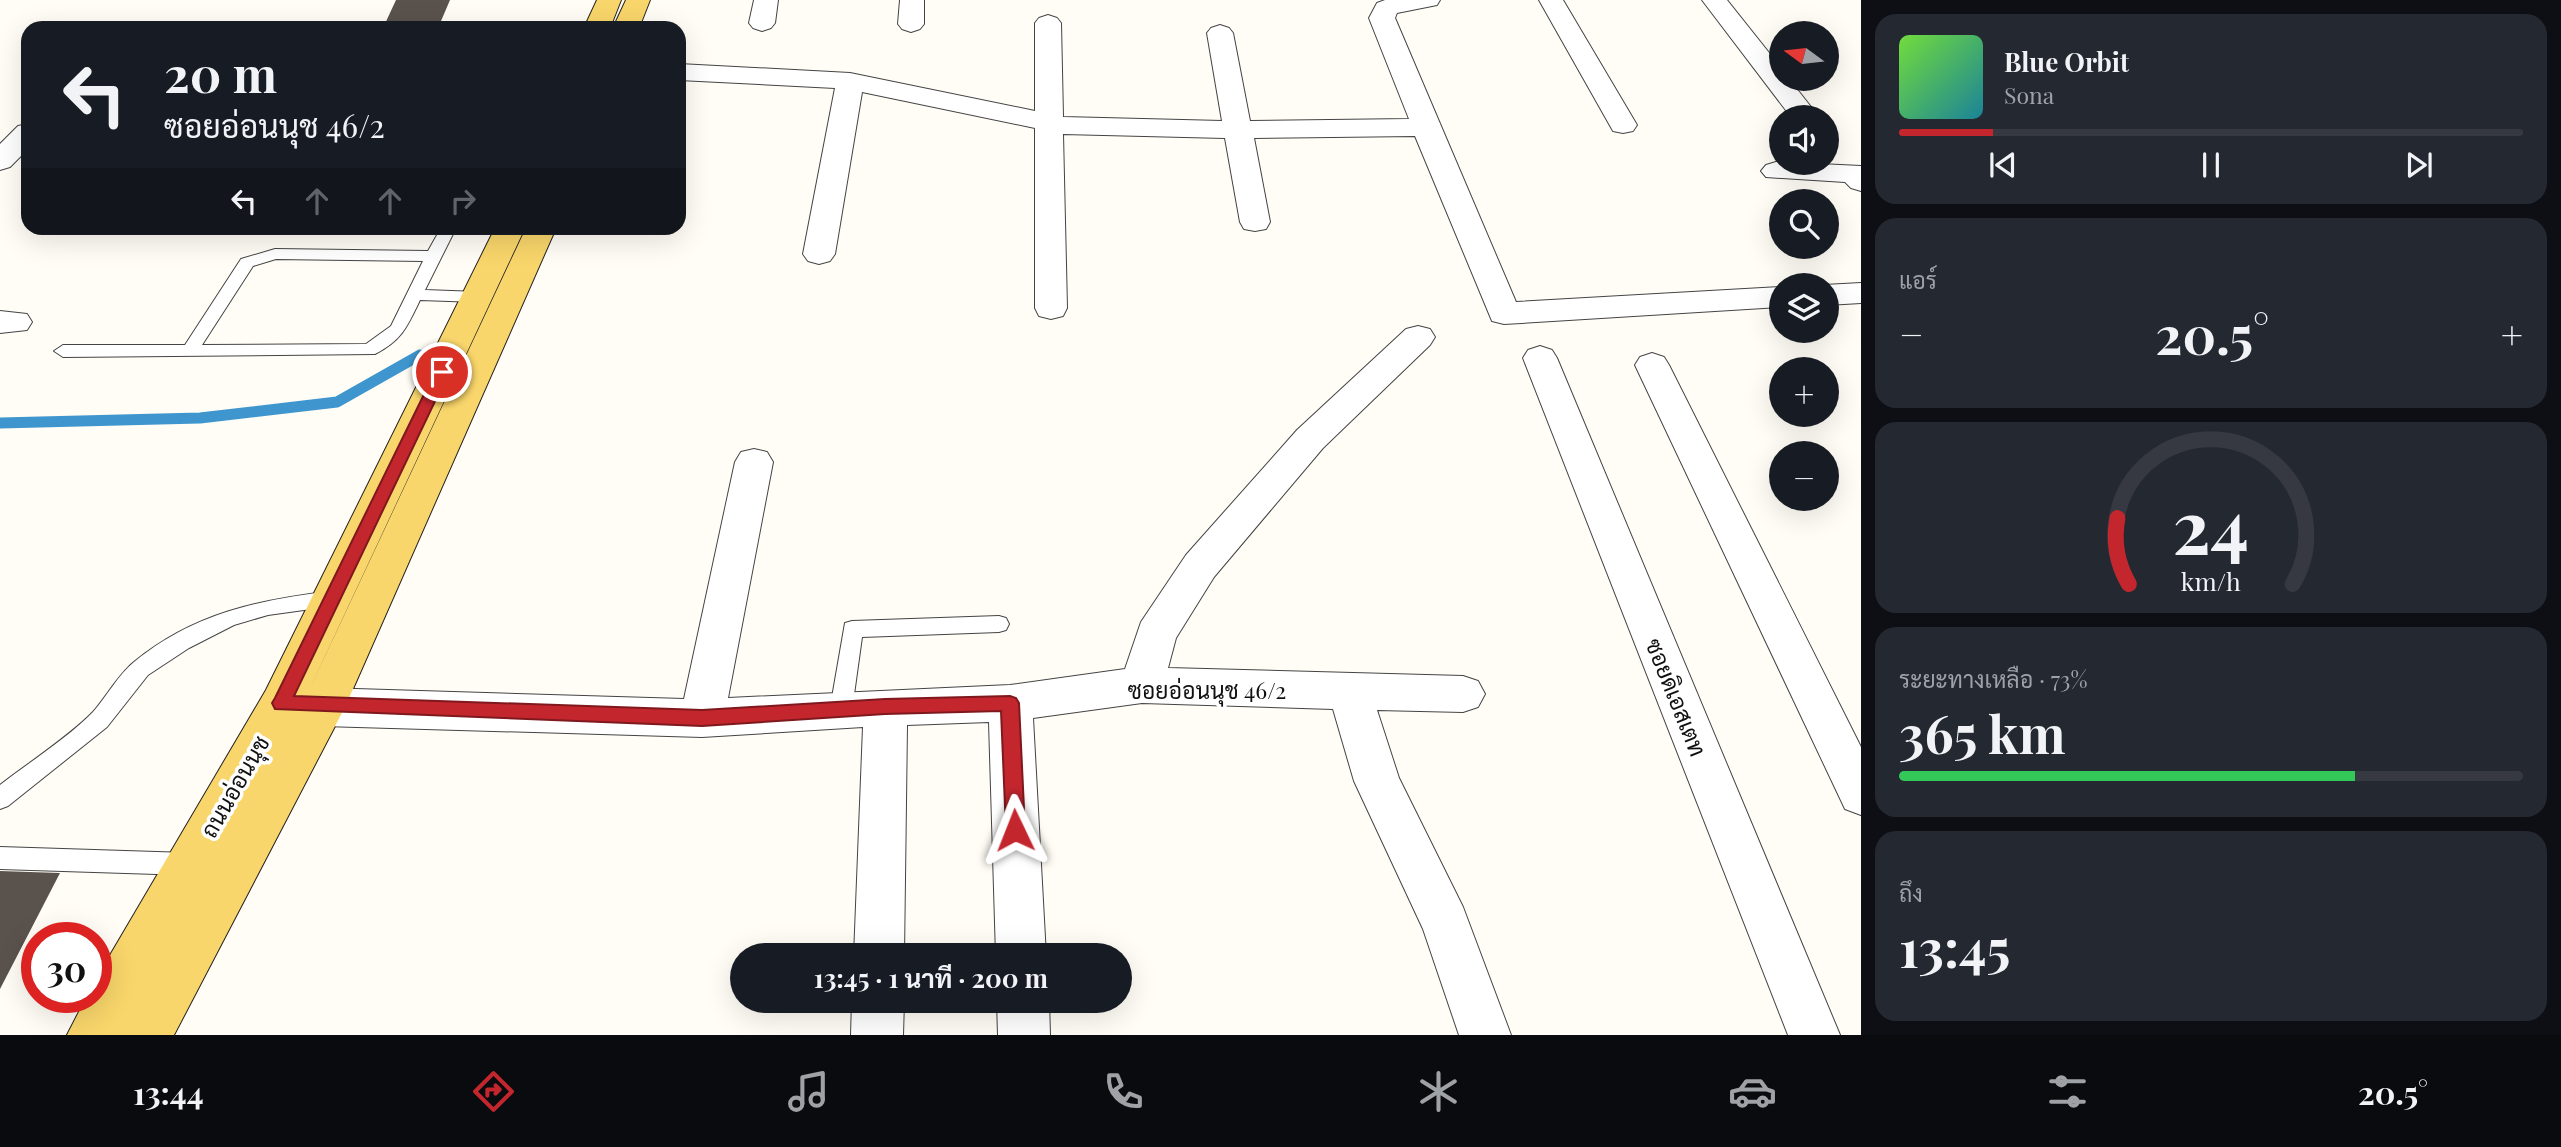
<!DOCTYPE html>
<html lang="th">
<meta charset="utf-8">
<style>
:root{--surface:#171b24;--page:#242831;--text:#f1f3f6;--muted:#9ea1a6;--line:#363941;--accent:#c4262e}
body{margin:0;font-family:"Playfair Display",Sarabun,serif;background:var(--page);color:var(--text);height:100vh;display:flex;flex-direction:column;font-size:26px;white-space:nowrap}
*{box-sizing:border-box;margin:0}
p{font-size:23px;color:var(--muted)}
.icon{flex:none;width:38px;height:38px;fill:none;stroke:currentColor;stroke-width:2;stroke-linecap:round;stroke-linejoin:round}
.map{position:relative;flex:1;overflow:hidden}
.panel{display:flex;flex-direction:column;gap:14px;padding:14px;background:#0d0f14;width:700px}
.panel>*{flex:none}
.hud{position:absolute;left:21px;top:21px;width:665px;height:214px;border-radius:21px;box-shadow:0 7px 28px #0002;background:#171b24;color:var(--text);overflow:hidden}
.needle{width:46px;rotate:285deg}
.buttons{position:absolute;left:1769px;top:21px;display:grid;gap:14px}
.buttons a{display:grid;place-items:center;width:70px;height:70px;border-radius:50%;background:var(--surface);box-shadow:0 7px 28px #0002;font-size:35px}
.speed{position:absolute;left:21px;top:922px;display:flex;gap:14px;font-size:35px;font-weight:700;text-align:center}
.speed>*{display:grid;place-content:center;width:91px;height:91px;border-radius:50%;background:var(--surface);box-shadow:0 7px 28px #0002;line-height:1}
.speed .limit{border:10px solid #d22;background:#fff;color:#111}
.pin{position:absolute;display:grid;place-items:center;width:60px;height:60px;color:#fff;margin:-30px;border:4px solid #fff;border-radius:50%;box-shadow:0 2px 7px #0007}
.me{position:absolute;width:77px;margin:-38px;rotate:358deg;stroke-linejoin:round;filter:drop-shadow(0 0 5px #0008)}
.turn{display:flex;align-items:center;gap:24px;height:147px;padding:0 28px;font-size:32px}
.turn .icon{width:91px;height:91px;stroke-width:2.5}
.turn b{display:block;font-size:49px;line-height:60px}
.lanes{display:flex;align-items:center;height:66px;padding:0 28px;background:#0003;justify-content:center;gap:35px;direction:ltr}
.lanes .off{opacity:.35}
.big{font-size:52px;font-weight:700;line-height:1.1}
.panel .tile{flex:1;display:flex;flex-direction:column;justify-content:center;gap:10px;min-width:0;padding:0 24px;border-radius:21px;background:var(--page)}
.panel .dial{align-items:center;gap:0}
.dial svg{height:182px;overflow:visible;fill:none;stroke:var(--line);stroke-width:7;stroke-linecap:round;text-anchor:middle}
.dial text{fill:var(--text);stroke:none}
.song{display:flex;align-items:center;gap:21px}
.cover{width:84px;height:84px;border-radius:10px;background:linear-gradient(135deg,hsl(100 70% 55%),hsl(190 70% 35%))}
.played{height:7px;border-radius:4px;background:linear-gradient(90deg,var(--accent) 15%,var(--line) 15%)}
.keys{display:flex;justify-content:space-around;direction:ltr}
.heat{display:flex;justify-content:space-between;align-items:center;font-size:38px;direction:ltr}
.charge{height:10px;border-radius:5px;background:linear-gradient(90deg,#34c759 73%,var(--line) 0)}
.trip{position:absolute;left:730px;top:943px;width:402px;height:70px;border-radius:35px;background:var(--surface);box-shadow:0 7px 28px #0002;font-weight:700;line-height:70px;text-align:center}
.tab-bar{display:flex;height:112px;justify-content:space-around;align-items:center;background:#090b0e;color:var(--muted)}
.tab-bar .icon{width:49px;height:49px}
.tab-bar .on{color:var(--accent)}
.tab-bar b{font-size:32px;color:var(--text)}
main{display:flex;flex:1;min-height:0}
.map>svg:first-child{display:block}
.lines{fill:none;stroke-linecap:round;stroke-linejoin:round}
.stream{stroke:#3f96cf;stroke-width:11}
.building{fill:#5a524d}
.service-casing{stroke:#444;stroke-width:2}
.minor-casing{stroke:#444;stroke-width:2}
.primary-casing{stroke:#222;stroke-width:2}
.service{fill:#fff;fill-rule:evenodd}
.minor{fill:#fff;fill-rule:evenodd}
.primary{fill:#f9d66b;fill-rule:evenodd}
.route{fill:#c4262e;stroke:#7f191e;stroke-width:2}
.labels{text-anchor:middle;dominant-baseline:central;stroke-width:7;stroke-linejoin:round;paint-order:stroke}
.street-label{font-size:23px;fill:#111;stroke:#fff}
</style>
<main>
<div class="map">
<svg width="1861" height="1035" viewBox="0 0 1861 1035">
<rect width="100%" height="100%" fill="#fffdf5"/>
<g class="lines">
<path class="stream" d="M0,423L200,418L337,402L420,355"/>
</g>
<path class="building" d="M396,0H450L438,28H383Z
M0,871L60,873L0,989Z"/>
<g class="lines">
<defs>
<path id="service" d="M441,228H456L425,290L478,292L486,297L478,302L420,300C407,327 402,340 375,354L63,357L54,351L63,345H185L241,259L275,249L428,251ZM276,259L423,261L391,326L366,344L202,345L253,266Z
M333,591L340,593L343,599L340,605L268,615L234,625L189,648L148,675L107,727L8,806L0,809V785C28,763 69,737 93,712C107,696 118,675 134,662C194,613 258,600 333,591Z
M999,616L1006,618L1009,624L1006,630L999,632L862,637L852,709L849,716L841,718L833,716L830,709L845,623L852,621Z
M0,847L188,853L196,856L200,864L196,872L188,875L0,869Z"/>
<path id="minor" d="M754,0H778L775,23L771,28L762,31L753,28L749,23Z
M900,0H924V24L920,29L911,32L902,29L898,24Z
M1385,0H1440L1437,5L1397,13L1395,18L1516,302L1782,287V307L1504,324L1492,321L1415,136L1254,138L1270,222L1266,229L1255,231L1244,229L1240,222L1225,138L1063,134L1067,308L1063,316L1051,319L1039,316L1035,308V128L862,92L835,254L830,261L819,264L808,261L803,254L835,88L679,80V64L850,73L1035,111V23L1039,18L1048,15L1057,18L1061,23L1063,117L1222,121L1207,33L1211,28L1220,25L1229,28L1233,33L1250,121L1409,119L1369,18L1377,3Z
M1539,0H1563L1637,125L1633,131L1623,133L1613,131Z
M1702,0H1727L1782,69V79H1789L1819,117H1791Z
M28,124V149L10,167L0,170V144L18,126Z
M1776,162L1861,166V191L1851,188L1845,182L1766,177L1761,171L1766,165Z
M1861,283V303L1827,305V285H1824Z
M0,311L27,314L32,322L27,330L0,333Z
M1418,326L1430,329L1435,337L1430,345L1323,448L1214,577L1176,638L1168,668L1463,676L1478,681L1485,694L1478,707L1463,712L1377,710L1399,778L1463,907L1511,1035H1459L1423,929L1354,781L1333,709L1142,703L1033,718L1046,956H996L989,722L907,725L904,956H854L863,727L702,737L323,726L308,720L301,707L308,694L323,688L684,699L735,462L741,452L754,449L767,452L773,462L728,698L1010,685L1125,669L1141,622L1186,555L1297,430L1406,329Z
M1540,346L1552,350L1557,358L1840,1035H1788L1523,358L1528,350Z
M1652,353L1664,357L1669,365L1861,747V815L1845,809L1635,365L1640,357Z
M852,1001H904L903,1035H851Z
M997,1001H1049L1050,1035H998Z"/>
<path id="primary" d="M597,0H621L610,28H584Z
M626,0H650L639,28H613Z
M495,228H525L304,701L526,228H556L345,707L174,1035H67L86,998H96V979L266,690Z"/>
</defs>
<use href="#service" class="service-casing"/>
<use href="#minor" class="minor-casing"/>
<use href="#primary" class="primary-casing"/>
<use href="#service" class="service"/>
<use href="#minor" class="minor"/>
<use href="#primary" class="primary"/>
</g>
<path class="route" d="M442,367L449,372L294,696L702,710L885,699L1010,696L1016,698L1019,703L1025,830L1022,836L1015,838L1008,836L1006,830L1001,711L885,714L702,726L275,709L272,703L275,698L435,372Z"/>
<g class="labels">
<g class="street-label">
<text x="1207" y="689">ซอยอ่อนนุช 46/2</text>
<text transform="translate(1677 697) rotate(68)">ซอยดิเอสเตท</text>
<text transform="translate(234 786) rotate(-60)">ถนนอ่อนนุช</text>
</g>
</g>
</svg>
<div class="buttons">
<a><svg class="needle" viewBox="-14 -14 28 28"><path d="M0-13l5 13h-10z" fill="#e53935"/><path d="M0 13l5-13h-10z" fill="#9ea1a6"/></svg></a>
<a><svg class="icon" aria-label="sound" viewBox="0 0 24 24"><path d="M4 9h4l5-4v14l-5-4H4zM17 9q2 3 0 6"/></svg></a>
<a><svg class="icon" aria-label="search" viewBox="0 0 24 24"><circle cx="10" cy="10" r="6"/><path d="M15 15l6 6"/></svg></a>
<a><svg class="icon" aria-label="layers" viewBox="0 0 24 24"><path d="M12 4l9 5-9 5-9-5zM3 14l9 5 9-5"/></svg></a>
<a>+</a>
<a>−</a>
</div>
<div class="speed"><div class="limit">30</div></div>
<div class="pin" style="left:442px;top:372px;background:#d93025"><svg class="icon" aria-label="arrive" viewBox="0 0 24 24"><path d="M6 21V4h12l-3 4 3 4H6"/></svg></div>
<svg class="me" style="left:1015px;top:830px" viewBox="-20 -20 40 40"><path d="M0-17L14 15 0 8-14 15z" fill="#c4262e" stroke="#fff" stroke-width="4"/></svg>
<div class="trip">13:45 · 1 นาที · 200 m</div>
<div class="hud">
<div class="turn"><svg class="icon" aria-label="left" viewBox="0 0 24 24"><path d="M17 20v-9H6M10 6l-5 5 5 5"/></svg><div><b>20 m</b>ซอยอ่อนนุช 46/2</div></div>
<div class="lanes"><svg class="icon" aria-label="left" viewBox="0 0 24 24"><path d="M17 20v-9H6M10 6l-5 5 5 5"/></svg><svg class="icon off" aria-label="ahead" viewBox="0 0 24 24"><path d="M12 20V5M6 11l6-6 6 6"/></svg><svg class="icon off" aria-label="ahead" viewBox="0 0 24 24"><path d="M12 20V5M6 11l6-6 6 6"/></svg><svg class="icon off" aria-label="right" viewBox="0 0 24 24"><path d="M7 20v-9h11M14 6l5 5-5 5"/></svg></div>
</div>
</div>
<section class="panel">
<div class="tile">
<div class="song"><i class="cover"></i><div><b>Blue Orbit</b><p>Sona</p></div></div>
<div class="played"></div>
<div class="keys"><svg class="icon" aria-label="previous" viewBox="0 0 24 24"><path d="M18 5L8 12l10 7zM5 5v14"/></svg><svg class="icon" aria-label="pause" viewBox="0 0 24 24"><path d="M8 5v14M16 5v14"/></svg><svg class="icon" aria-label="next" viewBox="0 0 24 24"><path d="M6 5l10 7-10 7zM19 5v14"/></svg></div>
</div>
<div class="tile"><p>แอร์</p>
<div class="heat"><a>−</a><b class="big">20.5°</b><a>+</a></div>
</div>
<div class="tile dial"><svg viewBox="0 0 100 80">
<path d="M14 69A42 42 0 1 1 86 69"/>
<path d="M14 69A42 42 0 0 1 9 40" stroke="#c4262e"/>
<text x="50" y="56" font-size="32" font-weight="700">24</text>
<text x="50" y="72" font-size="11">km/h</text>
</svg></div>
<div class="tile"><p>ระยะทางเหลือ · 73%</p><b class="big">365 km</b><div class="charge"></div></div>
<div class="tile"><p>ถึง</p><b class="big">13:45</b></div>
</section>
</main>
<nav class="tab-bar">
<b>13:44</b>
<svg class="icon on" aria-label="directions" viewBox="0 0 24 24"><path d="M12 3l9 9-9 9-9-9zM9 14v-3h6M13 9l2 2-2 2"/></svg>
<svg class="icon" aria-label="music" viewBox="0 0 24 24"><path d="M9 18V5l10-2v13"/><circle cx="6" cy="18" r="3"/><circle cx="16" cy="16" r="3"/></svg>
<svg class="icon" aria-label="phone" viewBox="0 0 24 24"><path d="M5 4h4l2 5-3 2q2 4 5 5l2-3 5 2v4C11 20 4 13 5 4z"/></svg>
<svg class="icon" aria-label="climate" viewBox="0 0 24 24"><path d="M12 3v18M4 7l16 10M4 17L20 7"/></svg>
<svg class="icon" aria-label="car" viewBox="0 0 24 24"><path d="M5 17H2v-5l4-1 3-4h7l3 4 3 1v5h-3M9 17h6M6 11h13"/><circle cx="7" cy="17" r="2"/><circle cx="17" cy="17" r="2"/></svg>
<svg class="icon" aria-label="filters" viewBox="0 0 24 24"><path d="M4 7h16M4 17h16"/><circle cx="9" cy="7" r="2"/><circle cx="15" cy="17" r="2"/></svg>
<b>20.5°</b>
</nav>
